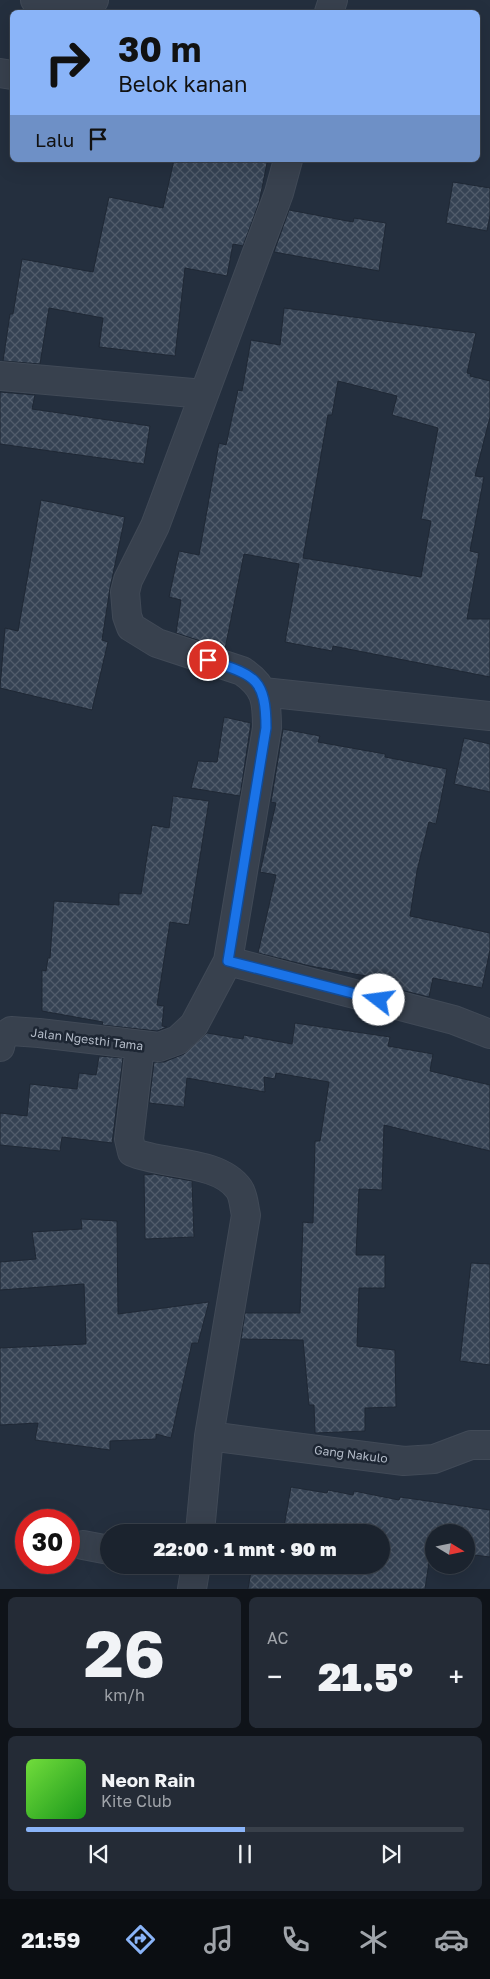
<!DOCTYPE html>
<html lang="id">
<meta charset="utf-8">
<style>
:root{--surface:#1b232e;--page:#242b36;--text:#f1f3f6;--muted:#a0a4aa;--line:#39404a;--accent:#8ab4f8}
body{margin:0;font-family:"Golos Text",sans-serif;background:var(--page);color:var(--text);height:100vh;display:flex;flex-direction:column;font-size:19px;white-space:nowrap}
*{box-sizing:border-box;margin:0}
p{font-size:16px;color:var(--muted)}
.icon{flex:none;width:28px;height:28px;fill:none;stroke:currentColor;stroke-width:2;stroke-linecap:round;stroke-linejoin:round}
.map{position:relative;height:1589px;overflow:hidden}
.side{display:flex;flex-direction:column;gap:8px;padding:8px;background:#0f1319;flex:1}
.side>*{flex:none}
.banner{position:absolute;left:10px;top:10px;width:470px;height:152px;border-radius:8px;box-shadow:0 5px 20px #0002,0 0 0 1px var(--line);background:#8ab4f8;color:#111;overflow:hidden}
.needle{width:32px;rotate:100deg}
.fabs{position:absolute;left:425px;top:1524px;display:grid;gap:10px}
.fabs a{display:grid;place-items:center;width:50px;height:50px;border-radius:50%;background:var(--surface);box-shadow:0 5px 20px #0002,0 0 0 1px var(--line);font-size:25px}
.speed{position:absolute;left:15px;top:1509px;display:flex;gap:10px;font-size:25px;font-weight:700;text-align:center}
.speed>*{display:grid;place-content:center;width:65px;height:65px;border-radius:50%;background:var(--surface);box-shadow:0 5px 20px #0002,0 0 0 1px var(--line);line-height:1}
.speed .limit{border:8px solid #d22;background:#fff;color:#111}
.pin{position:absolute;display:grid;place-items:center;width:42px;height:42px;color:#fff;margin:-21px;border:2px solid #fff;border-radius:50%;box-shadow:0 1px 5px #0007}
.me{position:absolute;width:55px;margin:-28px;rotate:285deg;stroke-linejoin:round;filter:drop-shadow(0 0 4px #0008)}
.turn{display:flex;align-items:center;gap:18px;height:105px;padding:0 25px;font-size:22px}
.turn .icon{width:65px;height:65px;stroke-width:2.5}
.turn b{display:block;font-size:35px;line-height:42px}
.then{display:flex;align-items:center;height:48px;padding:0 25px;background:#0003;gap:10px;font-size:19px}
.big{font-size:38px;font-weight:800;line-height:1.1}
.side .tile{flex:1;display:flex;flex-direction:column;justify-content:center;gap:8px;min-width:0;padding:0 18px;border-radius:8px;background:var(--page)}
.side .dial{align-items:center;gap:0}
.dial b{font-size:65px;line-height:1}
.song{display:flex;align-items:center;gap:15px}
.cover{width:60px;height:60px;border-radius:8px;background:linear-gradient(135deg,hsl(100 70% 55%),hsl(120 70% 35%))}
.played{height:5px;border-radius:2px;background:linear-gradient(90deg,var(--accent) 50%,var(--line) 50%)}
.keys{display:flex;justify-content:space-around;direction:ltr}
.heat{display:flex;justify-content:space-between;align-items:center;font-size:28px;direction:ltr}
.side .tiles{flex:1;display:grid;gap:8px;grid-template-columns:1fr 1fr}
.tile:last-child{grid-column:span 2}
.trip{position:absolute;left:100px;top:1524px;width:290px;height:50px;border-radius:25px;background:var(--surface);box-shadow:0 5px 20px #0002,0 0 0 1px var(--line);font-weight:800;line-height:50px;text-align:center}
.tabs{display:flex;height:80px;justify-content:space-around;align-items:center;background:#0b0e12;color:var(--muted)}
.tabs .icon{width:35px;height:35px}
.tabs .active{color:var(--accent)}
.tabs b{font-size:22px;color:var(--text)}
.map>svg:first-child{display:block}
.building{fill:url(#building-cross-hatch);stroke:#1f2835;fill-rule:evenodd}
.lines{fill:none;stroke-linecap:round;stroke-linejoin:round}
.minor-casing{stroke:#414a57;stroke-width:30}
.minor{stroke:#38414e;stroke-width:28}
.route-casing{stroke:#114b97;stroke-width:12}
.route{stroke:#1a73e8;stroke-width:9}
.labels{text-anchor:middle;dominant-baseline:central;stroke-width:5;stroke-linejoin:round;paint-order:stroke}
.street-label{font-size:12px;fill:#b4bcc9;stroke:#1d2633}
</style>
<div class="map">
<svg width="490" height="1589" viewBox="0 0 490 1589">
<defs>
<pattern id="building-cross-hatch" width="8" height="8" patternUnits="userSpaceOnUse" patternTransform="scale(1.25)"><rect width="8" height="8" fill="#364354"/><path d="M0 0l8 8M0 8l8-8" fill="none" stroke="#515c6b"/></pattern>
</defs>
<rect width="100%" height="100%" fill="#242f3e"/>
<path class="building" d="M174,160H252L267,163L259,203L243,246L233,244L227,276L185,268L175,356L99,347L103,318L49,308L40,364L3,361L10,314H13L22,259L93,272L109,197L163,208Z
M453,182L490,188V215L487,231L446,223Z
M289,210L353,222L354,218L386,223L379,271L274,252Z
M284,308L476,333L467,373L471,374L470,376L490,381V417L475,476L484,477L470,551L479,553L467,619H490V677L333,646L332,651L285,642L299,564L244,554L225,649L176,633L181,600L169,597L179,551L199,555L219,443L226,445L238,390L242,391L251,340L280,345ZM338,381L397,396L392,415L438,428L421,519L431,521L421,577L303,558L328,415H332Z
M0,392L35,395L32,409L150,426L144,464L0,444Z
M41,500L125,517L110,588L102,640L108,642L92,710L0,688L5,628L18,631Z
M224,717L251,723L240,796L191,788L198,761L217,762Z
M283,729L320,736L318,742L385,754V757L447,769L436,824L429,822L417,871L410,916L490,933V950L482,988L433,978L429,997L381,985L383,979L310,966L258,953L276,875L260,872L276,803L271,802Z
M464,738L490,744V792L454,784Z
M173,796L209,801L189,925L170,922L157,1005L164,1006L162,1026L167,1027L157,1031L102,1025L103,1022L42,1011V970L46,971L48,958H50L54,901L119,905V893L141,894L152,825L169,828Z
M295,1023L390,1037L388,1046L433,1054L430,1071L490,1085V1151L384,1125L382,1190L359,1189L356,1255H385V1288H359L357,1346L395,1350L396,1407L365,1408V1431L315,1433L314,1405H309L303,1340L241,1339L245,1313H300L303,1222L313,1223L315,1141H320L329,1082L276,1073L275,1079L264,1077L265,1092L187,1078L184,1107L149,1103L154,1062H164L184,1054L207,1033L243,1039L244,1035L292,1044Z
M99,1056L123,1058L112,1143L62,1137L60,1151L0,1145V1113L27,1116L30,1084L77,1089L79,1073L96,1075Z
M154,1174L192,1181L194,1237L145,1239L144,1175Z
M81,1219L117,1221L118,1314L209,1302L198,1343H192L171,1438L156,1434V1439L110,1441V1450L35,1440L38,1423L0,1425V1348L86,1344L84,1284L0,1290V1262L36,1259L32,1232L82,1229Z
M471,1263L490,1264V1365L460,1361Z
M291,1487L327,1493L328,1490L353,1495L354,1491L399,1500L400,1497L490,1510V1557L466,1554V1532H434V1549H431L425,1589H248L252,1565H381V1532H283Z"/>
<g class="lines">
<defs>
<path id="minor" d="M35,0L83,5L94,0
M329,12L333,0
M0,73L12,75
M0,376L204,394
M263,692L490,716
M228,961L454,1020L490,1034
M140,1046L129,1139L132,1152C162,1165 219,1160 239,1189C244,1196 244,1208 246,1215L209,1436L200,1532
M0,1047L2,1038L11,1031L39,1033L159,1047L178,1040L194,1025L228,961L267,728C267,701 266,687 242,671L157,643L131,627L127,616L125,592L128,580L155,526L279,193L288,160
M209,1436L404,1461L434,1459L471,1445H490
M83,1545L109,1550
M192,1589L196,1565"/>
</defs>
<use href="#minor" class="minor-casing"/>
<use href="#minor" class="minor"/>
</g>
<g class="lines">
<defs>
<path id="route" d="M208,660C253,675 266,676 266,728L228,961L379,1000"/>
</defs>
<use href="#route" class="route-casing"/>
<use href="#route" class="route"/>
</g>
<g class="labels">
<g class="street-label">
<text transform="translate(87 1039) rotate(7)">Jalan Ngesthi Tama</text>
<text transform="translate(351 1454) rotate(7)">Gang Nakulo</text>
</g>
</g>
</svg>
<div class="fabs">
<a><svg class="needle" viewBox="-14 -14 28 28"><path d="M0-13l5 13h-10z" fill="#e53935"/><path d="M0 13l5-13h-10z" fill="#a0a4aa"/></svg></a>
</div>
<div class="speed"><div class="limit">30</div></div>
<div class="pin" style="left:208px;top:660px;background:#d93025"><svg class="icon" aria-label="arrive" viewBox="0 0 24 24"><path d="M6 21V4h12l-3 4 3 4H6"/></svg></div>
<svg class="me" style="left:379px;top:1000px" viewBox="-20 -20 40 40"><circle r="19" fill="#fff"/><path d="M0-13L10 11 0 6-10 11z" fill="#1a73e8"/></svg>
<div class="trip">22:00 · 1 mnt · 90 m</div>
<div class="banner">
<div class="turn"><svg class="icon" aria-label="right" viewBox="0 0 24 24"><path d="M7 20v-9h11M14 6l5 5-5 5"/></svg><div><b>30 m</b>Belok kanan</div></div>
<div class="then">Lalu<svg class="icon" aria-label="arrive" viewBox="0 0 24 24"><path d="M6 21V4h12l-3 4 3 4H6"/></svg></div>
</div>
</div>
<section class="side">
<div class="tiles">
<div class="tile dial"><b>26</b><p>km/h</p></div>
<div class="tile"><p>AC</p>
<div class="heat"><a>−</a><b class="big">21.5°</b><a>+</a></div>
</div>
<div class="tile">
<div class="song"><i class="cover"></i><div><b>Neon Rain</b><p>Kite Club</p></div></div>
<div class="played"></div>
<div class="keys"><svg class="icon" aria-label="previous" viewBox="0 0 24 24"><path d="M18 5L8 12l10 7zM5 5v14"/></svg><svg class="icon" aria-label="pause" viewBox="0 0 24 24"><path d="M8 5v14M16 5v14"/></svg><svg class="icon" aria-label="next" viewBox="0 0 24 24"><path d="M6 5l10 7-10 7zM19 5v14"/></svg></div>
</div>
</div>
</section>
<nav class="tabs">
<b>21:59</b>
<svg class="icon active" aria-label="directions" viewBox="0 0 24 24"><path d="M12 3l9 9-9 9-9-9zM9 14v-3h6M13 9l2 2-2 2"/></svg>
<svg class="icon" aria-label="music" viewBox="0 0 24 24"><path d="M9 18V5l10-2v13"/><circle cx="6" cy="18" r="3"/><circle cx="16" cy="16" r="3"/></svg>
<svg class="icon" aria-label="phone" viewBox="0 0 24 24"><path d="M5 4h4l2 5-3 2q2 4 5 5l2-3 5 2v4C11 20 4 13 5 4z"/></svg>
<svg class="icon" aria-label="climate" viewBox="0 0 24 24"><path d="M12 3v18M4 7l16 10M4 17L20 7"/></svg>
<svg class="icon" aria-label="car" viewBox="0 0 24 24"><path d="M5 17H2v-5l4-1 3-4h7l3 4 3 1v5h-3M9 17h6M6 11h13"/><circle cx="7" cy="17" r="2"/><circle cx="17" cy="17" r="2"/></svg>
</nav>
